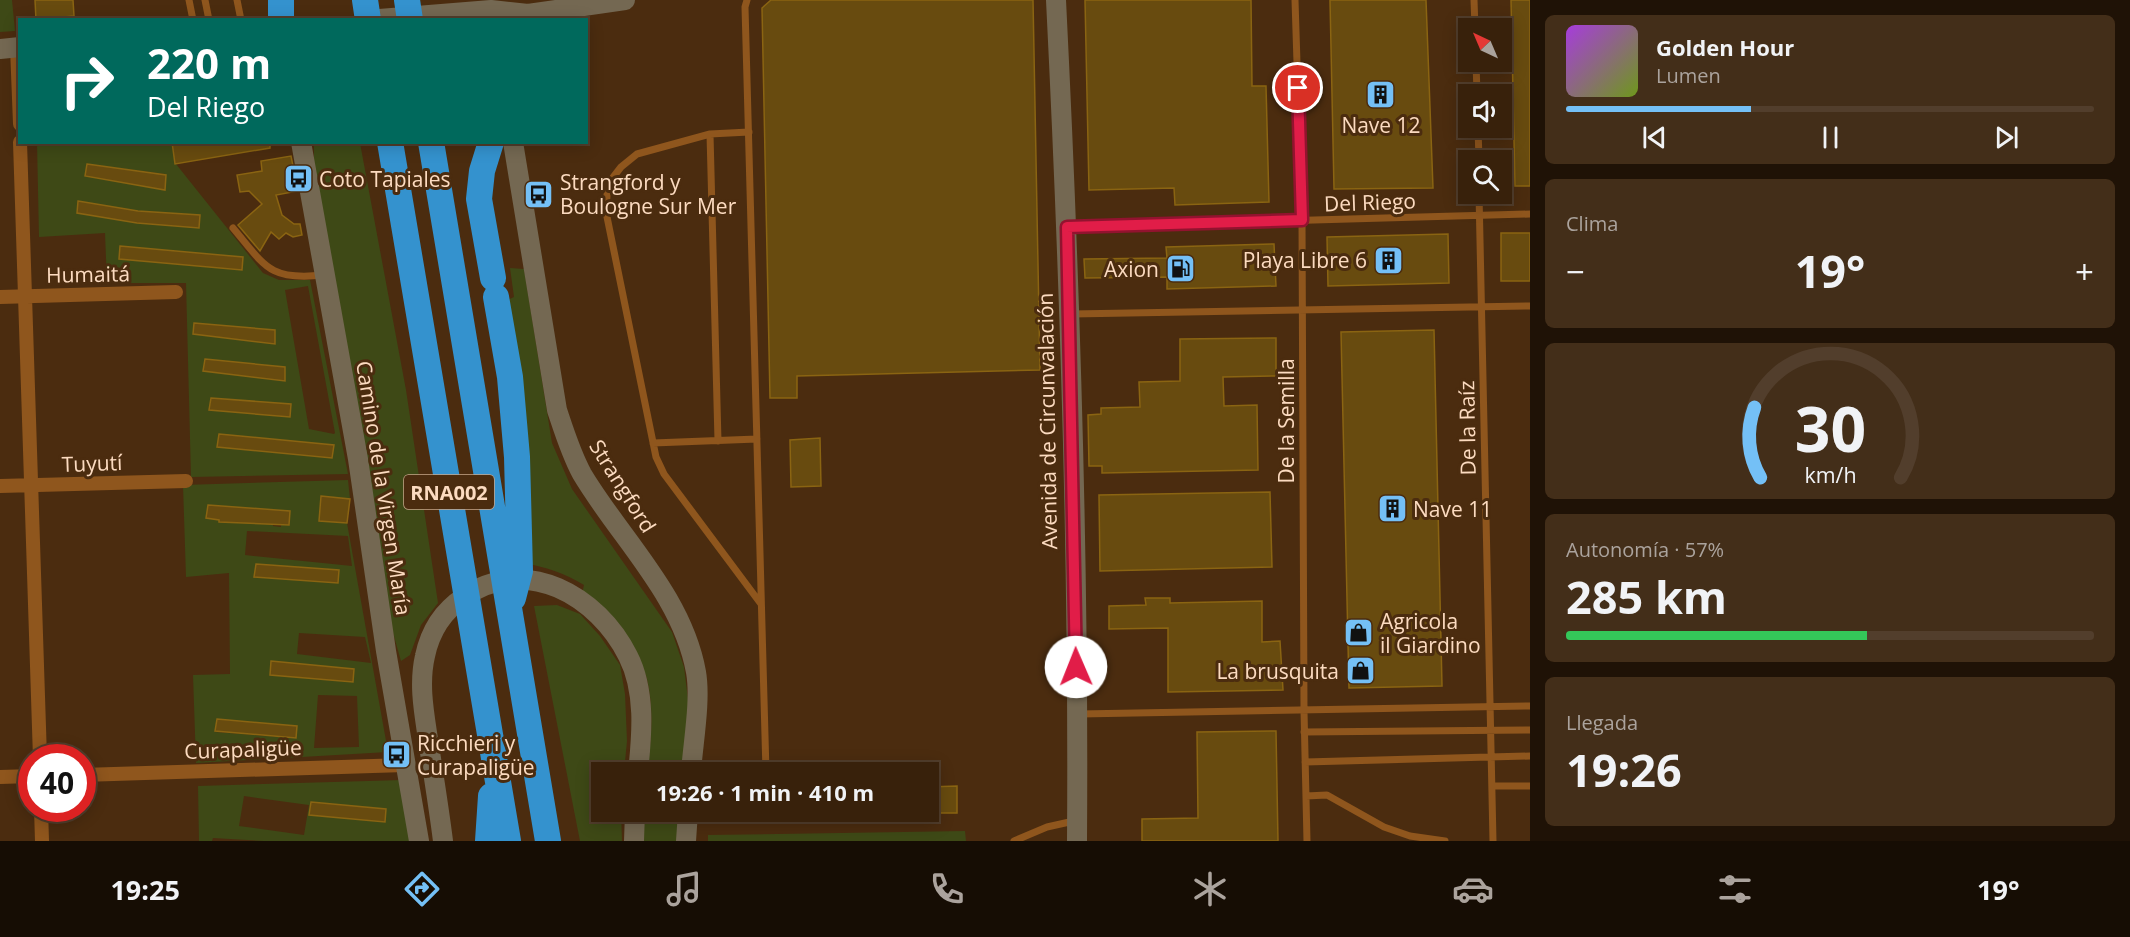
<!DOCTYPE html>
<html lang="es">
<meta charset="utf-8">
<style>
:root{--surface:#38210b;--page:#432e19;--text:#f1f3f6;--muted:#aba39d;--line:#523e2c;--accent:#74c0f6}
body{margin:0;font-family:"Open Sans",sans-serif;background:var(--page);color:var(--text);height:100vh;display:flex;flex-direction:column;font-size:22px;white-space:nowrap}
*{box-sizing:border-box;margin:0}
p{font-size:20px;color:var(--muted)}
.icon{flex:none;width:33px;height:33px;fill:none;stroke:currentColor;stroke-width:2;stroke-linecap:round;stroke-linejoin:round}
.map{position:relative;flex:1;overflow:hidden}
.sheet{display:flex;flex-direction:column;gap:15px;padding:15px;background:#1f1206;width:600px}
.sheet>*{flex:none}
.top-card{position:absolute;left:18px;top:18px;width:570px;height:126px;border-radius:0px;box-shadow:0 3px 15px #0003,0 0 0 2px var(--line);background:#00695c;color:#fff;overflow:hidden}
.needle{width:39px;rotate:316deg}
.fabs{position:absolute;left:1458px;top:18px;display:grid;gap:12px}
.fabs a{display:grid;place-items:center;width:54px;height:54px;border-radius:0px;background:var(--surface);box-shadow:0 3px 15px #0003,0 0 0 2px var(--line);font-size:30px}
.speed{position:absolute;left:18px;top:744px;display:flex;gap:12px;font-size:30px;font-weight:700;text-align:center}
.speed>*{display:grid;place-content:center;width:78px;height:78px;border-radius:50%;background:var(--surface);box-shadow:0 3px 15px #0003,0 0 0 2px var(--line);line-height:1}
.speed .limit{border:9px solid #d22;background:#fff;color:#111}
.pin{position:absolute;display:grid;place-items:center;width:51px;height:51px;color:#fff;margin:-26px;border:3px solid #fff;border-radius:50%;box-shadow:0 2px 6px #0007}
.me{position:absolute;width:66px;margin:-33px;rotate:359deg;stroke-linejoin:round;filter:drop-shadow(0 0 4px #0008)}
.turn{display:flex;align-items:center;gap:21px;height:126px;padding:0 30px;font-size:27px}
.turn .icon{width:78px;height:78px;stroke-width:2.5}
.turn b{display:block;font-size:42px;line-height:51px}
.big{font-size:45px;font-weight:700;line-height:1.1}
.sheet .tile{flex:1;display:flex;flex-direction:column;justify-content:center;gap:9px;min-width:0;padding:0 21px;border-radius:9px;background:var(--page)}
.sheet .dial{align-items:center;gap:0}
.dial svg{height:156px;overflow:visible;fill:none;stroke:var(--line);stroke-width:7;stroke-linecap:round;text-anchor:middle}
.dial text{fill:var(--text);stroke:none}
.song{display:flex;align-items:center;gap:18px}
.cover{width:72px;height:72px;border-radius:9px;background:linear-gradient(135deg,hsl(280 70% 55%),hsl(80 70% 35%))}
.played{height:6px;border-radius:3px;background:linear-gradient(90deg,var(--accent) 35%,var(--line) 35%)}
.keys{display:flex;justify-content:space-around;direction:ltr}
.heat{display:flex;justify-content:space-between;align-items:center;font-size:33px;direction:ltr}
.charge{height:9px;border-radius:4px;background:linear-gradient(90deg,#34c759 57%,var(--line) 0)}
.trip{position:absolute;left:591px;top:762px;width:348px;height:60px;border-radius:0px;background:var(--surface);box-shadow:0 3px 15px #0003,0 0 0 2px var(--line);font-weight:700;line-height:60px;text-align:center}
.tabs{display:flex;height:96px;justify-content:space-around;align-items:center;background:#160d04;color:var(--muted)}
.tabs .icon{width:42px;height:42px}
.tabs .selected{color:var(--accent)}
.tabs b{font-size:27px;color:var(--text)}
main{display:flex;flex:1;min-height:0}
.map>svg:first-child{display:block}
.green{fill:#3e4916;fill-rule:evenodd}
.building{fill:#684b0f;stroke:#8a6412;stroke-width:1.5}
.lines{fill:none;stroke-linecap:round;stroke-linejoin:round}
.lane{stroke:#8f561d;stroke-width:7}
.street{stroke:#8f561d;stroke-width:14}
.secondary{stroke:#746852;stroke-width:20}
.highway{stroke:#3492ce;stroke-width:26}
.route-casing{stroke:#92132f;stroke-width:15}
.route{stroke:#e11d48;stroke-width:10}
.labels{text-anchor:middle;dominant-baseline:central;stroke-width:6;stroke-linejoin:round;paint-order:stroke}
.shield{fill:#4b2c0f;stroke:#c7a68b;stroke-width:1.5}
.shield-label{font-size:20px;font-weight:bold;fill:#fcdbc0}
.poi-label{font-size:21px;fill:#fcdbc0;stroke:#4b2c0f;text-anchor:start}
.street-label{font-size:21px;fill:#fcdbc0;stroke:#4b2c0f}
</style>
<main>
<div class="map">
<svg width="1530" height="841" viewBox="0 0 1530 841">
<rect width="100%" height="100%" fill="#4b2c0f"/>
<path class="green" d="M0,0H12L15,31L0,32Z
M129,142L149,145V143H172L176,164L263,273L279,280H310L348,474L191,477L186,283H107L105,233L39,237L37,143ZM87,164L165,174L164,190L85,176ZM78,202L138,211L200,215L199,227L77,213ZM120,246L243,257L242,270L119,259ZM308,286L335,433L334,434L309,429L285,290ZM194,323L275,330V344L194,334ZM205,359L285,367V381L204,371ZM211,398L291,404L290,417L210,410Z
M314,143H360L406,390L438,603L421,625L410,655L401,661L388,615L314,168Z
M510,268L524,269L552,443L572,489L672,632L684,667L689,707L683,772H646C652,743 654,709 647,679C641,655 599,615 582,594L584,585C564,573 546,567 523,563L505,301L514,297Z
M348,480L350,499L322,496L319,520L347,523L388,752L196,763L193,675L230,674L229,573L186,577L183,485ZM208,505L290,511L289,525H281V527L273,526V524L219,522V520L206,518ZM247,531L348,536L352,566L245,555ZM257,564L338,570V583L255,577ZM299,633L365,637L371,663L297,654ZM271,662L354,669L353,682L270,675ZM318,695L357,696L359,747L314,748ZM217,719L297,726L296,738L215,732Z
M557,605L580,614L600,636L620,665L625,694L627,741L624,772H602V812H621L622,841H580L534,606Z
M403,780L413,841H264L213,838L212,841H199L198,786ZM244,796L309,805L304,835L239,826ZM311,802L386,809L385,822L310,815Z
M640,812H681L679,841H639Z
M965,831L966,841H708V835Z"/>
<path class="building" d="M35,0H73L74,16L64,17V20H36Z
M771,0H1033L1040,370L797,376V398H770L762,8Z
M1085,0H1251L1252,86H1266L1269,202L1175,205L1174,188L1089,190Z
M1330,0H1426L1433,188L1334,189Z
M1511,0H1530V186H1515Z
M172,142H270V148L175,164Z
M291,156L298,191L276,195L282,215L294,224H300L302,235L293,237L286,233L279,239L271,232L260,251L238,225L262,204L249,191L240,192L237,175L262,171L261,161Z
M87,164L166,175L165,190L85,176Z
M78,201L138,211L200,215L199,228L137,223L77,213Z
M1501,233H1530V281H1501Z
M1448,234L1449,283L1328,286L1327,237Z
M1274,244L1276,286L1167,289V277L1085,278L1084,259L1167,258L1166,247Z
M120,246L243,257L242,270L119,259Z
M194,323L275,330V344L193,334Z
M1434,330L1442,686L1349,688L1341,332Z
M1276,338V376L1223,377L1224,406L1257,405L1258,470L1102,473V466H1089L1088,415L1101,414V408L1140,407L1139,382L1180,381V339Z
M205,359L285,367V381L203,371Z
M211,398L291,404L290,417L209,410Z
M219,434L334,445L332,458L217,447Z
M820,438L821,486L791,487L790,440Z
M1270,492L1272,567L1100,571L1099,495Z
M321,496L350,499L347,523L319,521Z
M208,505L290,511L289,525L219,522V520L206,518Z
M256,564L339,570L338,583L254,577Z
M1145,598H1170V603L1262,601V642L1280,641L1283,690L1168,692V628L1109,629V606L1146,605Z
M271,661L354,669L353,682L270,675Z
M217,719L297,726L296,738L215,731Z
M1276,731L1278,841H1142V819L1198,818L1197,732Z
M957,786V813H928V787Z
M311,802L386,809L385,822L309,815Z"/>
<g class="lines">
<path class="lane" d="M189,0L193,20
M205,0L209,20
M237,0L241,20
M747,0L745,7L766,772
M1295,0L1302,220L1304,711L1307,841
M1474,0L1475,28
M1476,62L1477,94
M1478,128L1479,160
M749,132L710,134L637,154L621,167L611,180L607,195L606,212L656,457L664,474L761,604
M710,134L718,441
M1479,194L1493,841
M1068,227L1530,214
M233,228C265,266 269,281 323,275
M1072,314L1530,306
M653,443L757,439
M1080,714L1530,706
M1304,732L1530,730
M1305,762L1530,756
M1492,786H1530
M1306,796L1327,795L1384,827L1410,836L1445,841
M1014,841L1047,827L1074,821"/>
<path class="street" d="M17,47L20,124
M20,142L40,758
M0,297L176,292
M0,486L186,481
M82,775L405,765
M0,777L32,776
M41,808L42,841"/>
<path class="secondary" d="M1056,0C1070,280 1079,561 1077,841
M367,20L491,10L528,14L625,0
M0,49L20,47
M301,142L358,459L386,651L419,841
M513,142L557,410C564,431 571,454 582,474C620,538 682,595 696,672C701,700 693,743 691,772
M443,841C439,809 434,778 429,746C425,717 418,686 425,656C430,632 443,611 464,597C526,554 598,596 628,656C646,691 642,735 638,772
M634,841L635,812
M686,841L688,812"/>
<path class="highway" d="M281,0V20
M365,0L368,20
M407,0L410,20
M390,142L508,841
M431,142L548,841
M491,142L482,171L479,199L493,278
M496,297L510,377L517,457L520,571L513,598
M488,841L491,796"/>
</g>
<g class="lines">
<defs>
<path id="route" d="M1076,667L1067,227L1302,220L1298,88"/>
</defs>
<use href="#route" class="route-casing"/>
<use href="#route" class="route"/>
</g>
<defs>
<symbol id="building-square" viewBox="-11 -11 22 22"><rect x="-9" y="-9" width="18" height="18" rx="4" fill="#74c0f6" stroke="#4b2c0f"/><path d="M-4-6H4V6H1V3H-1V6H-4ZM-2.5-4.3h1.7v1.8h-1.7ZM.8-4.3h1.7v1.8H.8ZM-2.5-1h1.7V.8h-1.7ZM.8-1h1.7V.8H.8Z" fill="#111"/></symbol>
<symbol id="bus-square" viewBox="-11 -11 22 22"><rect x="-9" y="-9" width="18" height="18" rx="4" fill="#74c0f6" stroke="#4b2c0f"/><path d="M-5-6H5V4H4V6H2V4H-2V6H-4V4H-5ZM-3.5-4V0h7V-4ZM-3.5 1.2v1.5H-2V1.2ZM2 1.2v1.5H3.5V1.2Z" fill="#111"/></symbol>
<symbol id="fuel-square" viewBox="-11 -11 22 22"><rect x="-9" y="-9" width="18" height="18" rx="4" fill="#74c0f6" stroke="#4b2c0f"/><path d="M-5.5-6h7V0h2V4h1.3V-2.5L3-4.5l.8-.8L6-3V5H2.5V1h-1V6h-7ZM-4.2-4.7v3.2H.2V-4.7Z" fill="#111"/></symbol>
<symbol id="shop-square" viewBox="-11 -11 22 22"><rect x="-9" y="-9" width="18" height="18" rx="4" fill="#74c0f6" stroke="#4b2c0f"/><path d="M-5-2.5h2.3a2.7 3.5 0 0 1 5.4 0H5L5.5 6h-11ZM-1.5-2.5h3a1.5 2.3 0 0 0-3 0Z" fill="#111"/></symbol>
</defs>
<g fill-rule="evenodd">
<use href="#building-square" x="1364" y="78" width="33" height="33"/>
<use href="#bus-square" x="282" y="162" width="33" height="33"/>
<use href="#bus-square" x="522" y="178" width="33" height="33"/>
<use href="#building-square" x="1372" y="244" width="33" height="33"/>
<use href="#fuel-square" x="1164" y="252" width="33" height="33"/>
<use href="#building-square" x="1376" y="492" width="33" height="33"/>
<use href="#shop-square" x="1342" y="616" width="33" height="33"/>
<use href="#shop-square" x="1344" y="654" width="33" height="33"/>
<use href="#bus-square" x="380" y="738" width="33" height="33"/>
</g>
<g class="labels">
<rect class="shield" x="404" y="475" width="90" height="34" rx="4.5"/>
<g class="shield-label">
<text x="449" y="492">RNA002</text>
</g>
<g class="poi-label">
<text x="1381" y="125" text-anchor="middle">Nave 12</text>
<text x="319" y="179">Coto Tapiales</text>
<text x="560" y="182">Strangford y<tspan x="560" dy="24">Boulogne Sur Mer</tspan></text>
<text x="1367" y="260" text-anchor="end">Playa Libre 6</text>
<text x="1159" y="269" text-anchor="end">Axion</text>
<text x="1413" y="509">Nave 11</text>
<text x="1380" y="621">Agricola<tspan x="1380" dy="24">il Giardino</tspan></text>
<text x="1339" y="671" text-anchor="end">La brusquita</text>
<text x="417" y="743">Ricchieri y<tspan x="417" dy="24">Curapaligüe</tspan></text>
</g>
<g class="street-label">
<text transform="translate(1370 202) rotate(-2)">Del Riego</text>
<text transform="translate(88 274) rotate(-1)">Humaitá</text>
<text transform="translate(1047 421) rotate(-91)">Avenida de Circunvalación</text>
<text transform="translate(1286 421) rotate(-90)">De la Semilla</text>
<text transform="translate(1467 428) rotate(-91)">De la Raíz</text>
<text transform="translate(92 463) rotate(-2)">Tuyutí</text>
<text transform="translate(623 486) rotate(58)">Strangford</text>
<text transform="translate(384 488) rotate(81)">Camino de la Virgen María</text>
<text transform="translate(243 749) rotate(-2)">Curapaligüe</text>
</g>
</g>
</svg>
<div class="fabs">
<a><svg class="needle" viewBox="-14 -14 28 28"><path d="M0-13l5 13h-10z" fill="#e53935"/><path d="M0 13l5-13h-10z" fill="#aba39d"/></svg></a>
<a><svg class="icon" aria-label="sound" viewBox="0 0 24 24"><path d="M4 9h4l5-4v14l-5-4H4zM17 9q2 3 0 6"/></svg></a>
<a><svg class="icon" aria-label="search" viewBox="0 0 24 24"><circle cx="10" cy="10" r="6"/><path d="M15 15l6 6"/></svg></a>
</div>
<div class="speed"><div class="limit">40</div></div>
<div class="pin" style="left:1298px;top:88px;background:#d93025"><svg class="icon" aria-label="arrive" viewBox="0 0 24 24"><path d="M6 21V4h12l-3 4 3 4H6"/></svg></div>
<svg class="me" style="left:1076px;top:667px" viewBox="-20 -20 40 40"><circle r="19" fill="#fff"/><path d="M0-13L10 11 0 6-10 11z" fill="#e11d48"/></svg>
<div class="trip">19:26 · 1 min · 410 m</div>
<div class="top-card">
<div class="turn"><svg class="icon" aria-label="right" viewBox="0 0 24 24"><path d="M7 20v-9h11M14 6l5 5-5 5"/></svg><div><b>220 m</b>Del Riego</div></div>
</div>
</div>
<section class="sheet">
<div class="tile">
<div class="song"><i class="cover"></i><div><b>Golden Hour</b><p>Lumen</p></div></div>
<div class="played"></div>
<div class="keys"><svg class="icon" aria-label="previous" viewBox="0 0 24 24"><path d="M18 5L8 12l10 7zM5 5v14"/></svg><svg class="icon" aria-label="pause" viewBox="0 0 24 24"><path d="M8 5v14M16 5v14"/></svg><svg class="icon" aria-label="next" viewBox="0 0 24 24"><path d="M6 5l10 7-10 7zM19 5v14"/></svg></div>
</div>
<div class="tile"><p>Clima</p>
<div class="heat"><a>−</a><b class="big">19°</b><a>+</a></div>
</div>
<div class="tile dial"><svg viewBox="0 0 100 80">
<path d="M14 69A42 42 0 1 1 86 69"/>
<path d="M14 69A42 42 0 0 1 11 33" stroke="#74c0f6"/>
<text x="50" y="56" font-size="32" font-weight="700">30</text>
<text x="50" y="72" font-size="11">km/h</text>
</svg></div>
<div class="tile"><p>Autonomía · 57%</p><b class="big">285 km</b><div class="charge"></div></div>
<div class="tile"><p>Llegada</p><b class="big">19:26</b></div>
</section>
</main>
<nav class="tabs">
<b>19:25</b>
<svg class="icon selected" aria-label="directions" viewBox="0 0 24 24"><path d="M12 3l9 9-9 9-9-9zM9 14v-3h6M13 9l2 2-2 2"/></svg>
<svg class="icon" aria-label="music" viewBox="0 0 24 24"><path d="M9 18V5l10-2v13"/><circle cx="6" cy="18" r="3"/><circle cx="16" cy="16" r="3"/></svg>
<svg class="icon" aria-label="phone" viewBox="0 0 24 24"><path d="M5 4h4l2 5-3 2q2 4 5 5l2-3 5 2v4C11 20 4 13 5 4z"/></svg>
<svg class="icon" aria-label="climate" viewBox="0 0 24 24"><path d="M12 3v18M4 7l16 10M4 17L20 7"/></svg>
<svg class="icon" aria-label="car" viewBox="0 0 24 24"><path d="M5 17H2v-5l4-1 3-4h7l3 4 3 1v5h-3M9 17h6M6 11h13"/><circle cx="7" cy="17" r="2"/><circle cx="17" cy="17" r="2"/></svg>
<svg class="icon" aria-label="filters" viewBox="0 0 24 24"><path d="M4 7h16M4 17h16"/><circle cx="9" cy="7" r="2"/><circle cx="15" cy="17" r="2"/></svg>
<b>19°</b>
</nav>
